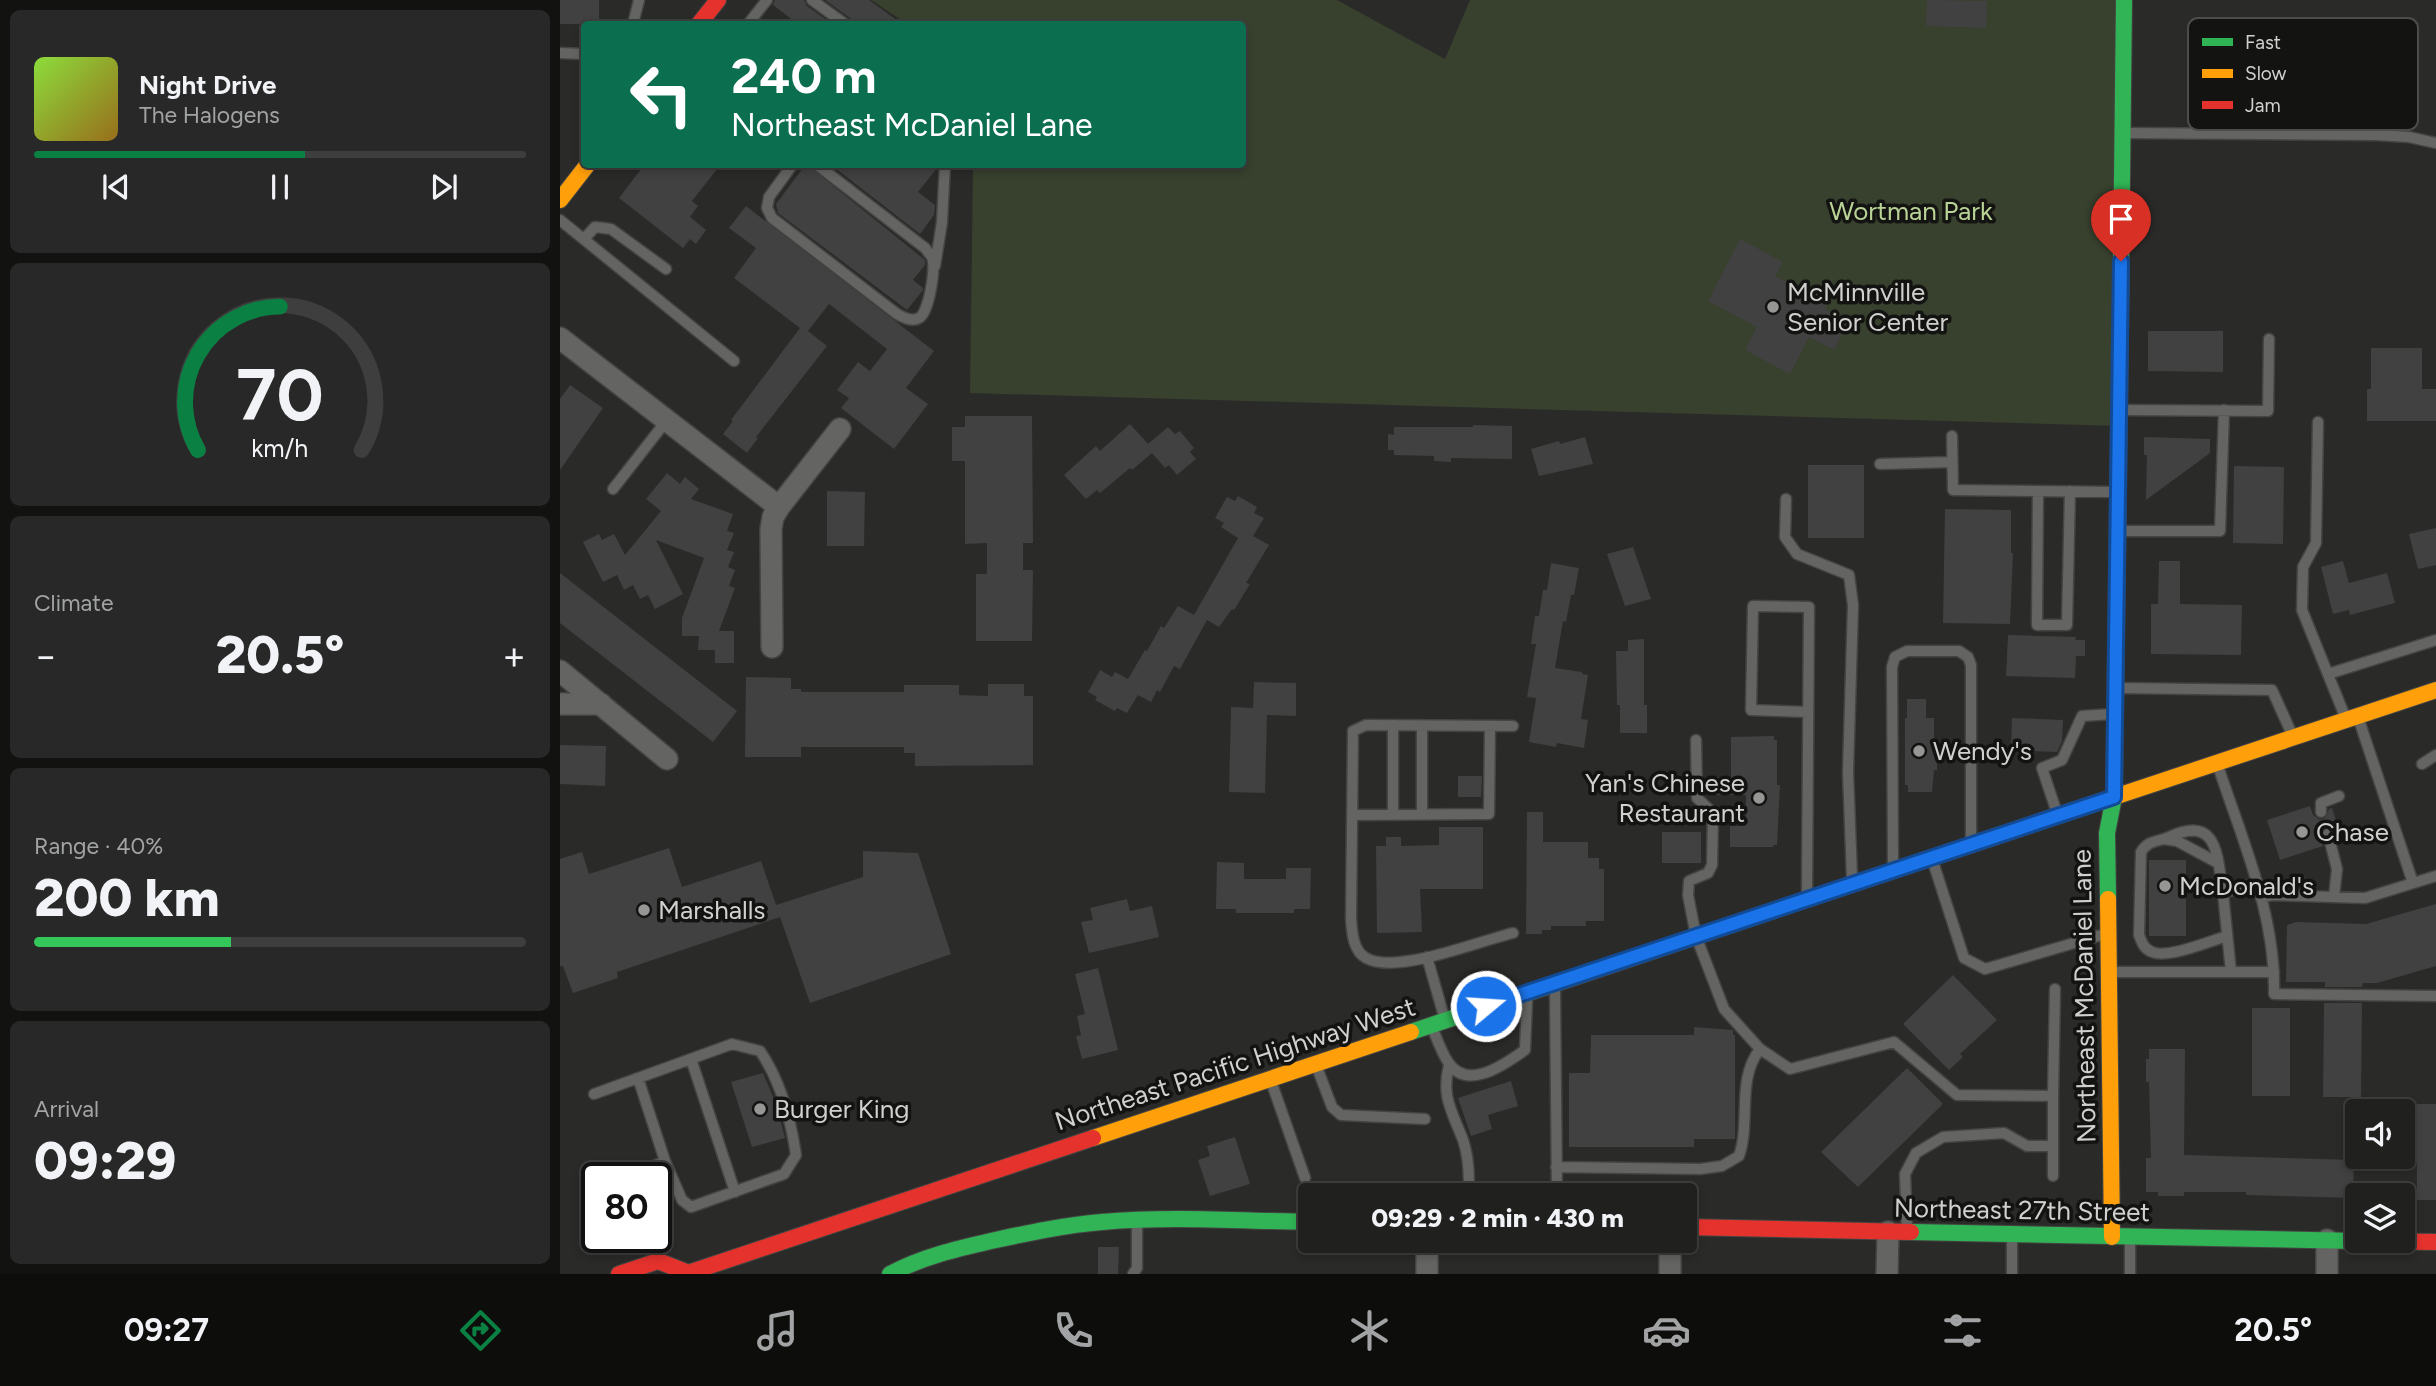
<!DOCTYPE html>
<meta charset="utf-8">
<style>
:root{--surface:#20201f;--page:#282828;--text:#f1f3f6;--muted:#a2a3a4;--line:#3d3e3d;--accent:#0b8043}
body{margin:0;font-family:Figtree,sans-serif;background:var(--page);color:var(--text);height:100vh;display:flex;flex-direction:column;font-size:26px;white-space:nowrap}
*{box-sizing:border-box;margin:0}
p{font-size:23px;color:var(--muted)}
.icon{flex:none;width:38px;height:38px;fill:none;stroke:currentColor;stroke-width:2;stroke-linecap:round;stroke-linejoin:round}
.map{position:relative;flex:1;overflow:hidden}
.panel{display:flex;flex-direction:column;gap:10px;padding:10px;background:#121211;width:560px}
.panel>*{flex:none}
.hud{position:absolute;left:21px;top:21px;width:665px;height:147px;border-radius:7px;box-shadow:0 4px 10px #0003,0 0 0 2px var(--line);background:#0b6e4f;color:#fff;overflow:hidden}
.fabs{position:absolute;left:1785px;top:1099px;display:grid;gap:14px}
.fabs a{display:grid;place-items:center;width:70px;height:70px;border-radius:7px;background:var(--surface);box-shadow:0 4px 10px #0003,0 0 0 2px var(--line);font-size:35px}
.speed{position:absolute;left:21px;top:1162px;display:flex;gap:14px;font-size:35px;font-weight:700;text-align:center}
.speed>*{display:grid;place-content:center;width:91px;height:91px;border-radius:50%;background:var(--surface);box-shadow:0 4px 10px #0003,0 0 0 2px var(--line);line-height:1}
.speed .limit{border:4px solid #111;border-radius:10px;background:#fff;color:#111}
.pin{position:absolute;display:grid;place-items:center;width:60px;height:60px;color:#fff;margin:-72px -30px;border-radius:50% 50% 50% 0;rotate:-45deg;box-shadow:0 0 7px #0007}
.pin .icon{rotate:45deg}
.me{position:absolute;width:77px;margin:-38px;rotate:72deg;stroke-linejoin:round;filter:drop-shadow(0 0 5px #0008)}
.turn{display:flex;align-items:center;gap:24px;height:147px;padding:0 35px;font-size:32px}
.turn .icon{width:91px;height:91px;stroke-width:2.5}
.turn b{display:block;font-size:49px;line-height:60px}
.big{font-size:52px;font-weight:800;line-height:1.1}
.panel .tile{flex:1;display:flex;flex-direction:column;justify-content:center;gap:10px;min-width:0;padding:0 24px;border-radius:10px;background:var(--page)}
.panel .dial{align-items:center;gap:0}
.dial svg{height:182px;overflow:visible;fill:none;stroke:var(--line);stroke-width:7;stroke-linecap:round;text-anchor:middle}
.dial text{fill:var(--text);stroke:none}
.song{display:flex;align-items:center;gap:21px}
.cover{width:84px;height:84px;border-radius:10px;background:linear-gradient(135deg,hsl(90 70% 55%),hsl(40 70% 35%))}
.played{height:7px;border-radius:4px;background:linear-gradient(90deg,var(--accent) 55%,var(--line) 55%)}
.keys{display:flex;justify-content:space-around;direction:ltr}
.heat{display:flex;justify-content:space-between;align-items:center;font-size:38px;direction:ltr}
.charge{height:10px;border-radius:5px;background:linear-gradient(90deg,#34c759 40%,var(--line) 0)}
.trip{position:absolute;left:738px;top:1183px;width:399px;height:70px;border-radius:7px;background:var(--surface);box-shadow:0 4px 10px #0003,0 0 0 2px var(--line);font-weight:800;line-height:70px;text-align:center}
.menu{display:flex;height:112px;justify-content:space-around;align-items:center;background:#0d0d0c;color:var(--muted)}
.menu .icon{width:49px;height:49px}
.menu .selected{color:var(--accent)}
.menu b{font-size:32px;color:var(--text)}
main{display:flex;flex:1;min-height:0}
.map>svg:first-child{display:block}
.green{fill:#38402e}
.building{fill:#414141}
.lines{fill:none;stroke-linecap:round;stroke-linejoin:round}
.lane-casing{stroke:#444543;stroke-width:13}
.street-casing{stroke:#444543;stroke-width:24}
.fast-casing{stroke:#444543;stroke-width:18}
.slow-casing{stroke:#444543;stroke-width:18}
.jam-casing{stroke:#444543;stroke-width:18}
.lane{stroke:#646463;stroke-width:10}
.street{stroke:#646463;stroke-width:21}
.fast{stroke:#30b455;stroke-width:16}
.slow{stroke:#ff9f0a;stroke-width:16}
.jam{stroke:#e5322d;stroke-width:16}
.route-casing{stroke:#114b97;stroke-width:18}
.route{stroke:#1a73e8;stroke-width:12}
.poi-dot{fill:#969795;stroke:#131312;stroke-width:2.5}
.labels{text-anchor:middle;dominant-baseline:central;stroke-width:7;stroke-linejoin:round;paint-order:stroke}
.park-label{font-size:26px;fill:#b9d295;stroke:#131312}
.poi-label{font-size:26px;fill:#d0d1cf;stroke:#131312;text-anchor:start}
.street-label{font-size:26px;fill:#d0d1cf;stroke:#131312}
.key{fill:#131312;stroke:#4c4c4b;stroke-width:2}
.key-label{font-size:19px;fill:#d0d1cf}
</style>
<main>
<section class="panel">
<div class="tile">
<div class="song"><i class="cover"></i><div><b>Night Drive</b><p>The Halogens</p></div></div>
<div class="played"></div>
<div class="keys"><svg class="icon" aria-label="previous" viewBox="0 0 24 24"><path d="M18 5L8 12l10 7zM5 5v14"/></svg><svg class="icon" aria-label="pause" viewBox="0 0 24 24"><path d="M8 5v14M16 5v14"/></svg><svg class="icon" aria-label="next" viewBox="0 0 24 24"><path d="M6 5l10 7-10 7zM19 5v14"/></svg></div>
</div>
<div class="tile dial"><svg viewBox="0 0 100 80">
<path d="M14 69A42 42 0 1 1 86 69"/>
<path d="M14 69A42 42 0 0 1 50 6" stroke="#0b8043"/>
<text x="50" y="56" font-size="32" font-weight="700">70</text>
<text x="50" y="72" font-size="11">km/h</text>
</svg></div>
<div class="tile"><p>Climate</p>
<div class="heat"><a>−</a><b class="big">20.5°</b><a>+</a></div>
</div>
<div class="tile"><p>Range · 40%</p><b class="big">200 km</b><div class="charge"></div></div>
<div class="tile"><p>Arrival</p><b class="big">09:29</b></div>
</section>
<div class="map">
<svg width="1876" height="1274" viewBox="0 0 1876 1274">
<rect width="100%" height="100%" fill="#2a2a29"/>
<path class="green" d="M311,0H777L885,59L910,0H1565L1559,426L410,393L413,165L682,164V24H347Z"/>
<path class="building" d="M0,0H39V24H0Z
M215,0H244L247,6L272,24H238L213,5Z
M265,0H309L342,24H293L290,18Z
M1367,0L1427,1L1426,28L1366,26Z
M85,164H161L132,201L138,206L130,217L146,230L136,244L130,239L123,248L59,198Z
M246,164L365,260V265L353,280L363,288V290L347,310L218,213L216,204Z
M270,164H377V168L358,192L375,205L374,215L360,234Z
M186,206L374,351L346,388L368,404L334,449L281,408L289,398L277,390L298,362L310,371L327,349L269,304L248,331L267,346L196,437L198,438L187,453L163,434L173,421L171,420L240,328L174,278L196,248L169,228Z
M1180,239L1223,262L1215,276L1268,304L1265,309L1289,321L1274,350L1249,337L1230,374L1185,350L1197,327L1148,301Z
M1588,331H1663V372L1588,371Z
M1811,348H1862V389H1876V421H1807V389H1811Z
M10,385L43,408L0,470V399Z
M405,416H472L473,543H463V570H473L472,641H416V574H427V543L405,544V461H392V427H405Z
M570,424L588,444L608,427L615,434L620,431L634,448L630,452L636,459L617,475L609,465L605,468L592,453L572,470L570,468L540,493L537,490L526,499L504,475L536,446L540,451Z
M913,425L952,426V459L891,458V462L874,461V456L834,455V450H828V434L834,435V427H913Z
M1025,437L1033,464L979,476L971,449L999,441L1000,444Z
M1584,437L1650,439V453L1586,500L1587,455H1584Z
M1248,465H1304V538H1248Z
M1674,466L1724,467L1723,544L1673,543Z
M107,473L120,484L125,477L139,489L131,499L173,514L167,531L174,533L167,550L174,552L168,567L175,570L169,586L175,588L159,631H174V663H155V650H138L139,636H122V618L144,558L96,540L123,594L95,609L88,595L80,599L73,585L64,590L57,575L43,582L23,542L39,534L42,540L54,534L65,555L101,511L86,499Z
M267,491L305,492L304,546H267Z
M678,496L697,507L694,513L704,518L693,536L709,545L686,583L690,584L674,610L672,609L659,627L647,620L620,669L614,666L600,692L597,690L591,702L578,695L567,713L557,708L555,711L535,700L537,697L528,692L540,670L552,677L555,672L568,679L585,650L587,651L601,626L604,628L618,606L634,615L678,538L661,527L664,523L655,518L667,497L675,501Z
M1385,509L1451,510V553H1453L1450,624L1383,623Z
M1876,528V565L1858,569L1849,534Z
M1073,547L1091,599L1065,606L1047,554Z
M1599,561H1620V604L1682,605L1681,655L1591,654V604H1598Z
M1783,561L1789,583L1827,573L1835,603L1790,615L1789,610L1773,614L1761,567Z
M991,563L1019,568L1014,595H1011L1006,622L1003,621L995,668L1022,672V674L1028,675L1021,719L1028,720L1024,748L997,743L996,747L969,742L976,698L967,697L976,644H971L975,616H979L983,590H987Z
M0,573L177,711L153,742L0,623Z
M1448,635L1516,637L1515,640H1525V656H1516L1515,678L1446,676Z
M1084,639V705H1087V733H1060V705H1057L1056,651H1068V640Z
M186,677L231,678V689H241V692H344V685H399V695L428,696V684H464V696H473V765L355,766V753H344V747H241V757H185Z
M694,682L736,683V716L707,715L705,793L669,792L671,707L693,708Z
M1347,699H1366V718H1374V753H1377V770H1374L1372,792H1348V785H1345V718H1347Z
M1452,718L1503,720L1502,741L1497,752L1451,750Z
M1214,736V740H1217V785H1220L1217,845H1213V847H1170V826H1186V795H1151V777H1171V737Z
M0,745L46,746L45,786L0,784Z
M898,776H922L921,797H898Z
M1750,806L1753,815L1760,820L1765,818L1769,809L1772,808L1779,830L1775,831L1771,827H1765L1760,833L1763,846L1720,860L1707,820Z
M967,812H983V842H1028V858H1039V869H1044V921H1026V926H991V930H982V934H966Z
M879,827H923V889H860L862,932L817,933L816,846H826V837H841V846L879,845Z
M1102,832H1141V863H1102Z
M109,848L122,887L201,861L216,905L303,877V851L358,853L391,954L250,1003L220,917L57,972L58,978L13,993L3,966H0V859L22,852L29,874Z
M1589,860H1626V936H1589Z
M657,862L684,863V879H726V868H751L750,909H734V913H676V909H656Z
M567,899L570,911L592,906L599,937L529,953L521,922L533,920L530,908Z
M1876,904V966L1817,983H1803L1802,987H1765V982H1726L1727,925L1736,922L1806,924Z
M538,968L558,1050L522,1059L516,1036L521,1035L517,1016L525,1014L515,974Z
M1393,975L1437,1020L1400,1054L1403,1057L1389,1070L1343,1024Z
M1764,1003H1802L1801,1097H1763Z
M1692,1008H1730V1096H1692Z
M1134,1027L1173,1030V1035H1175V1139H1134V1147H1009V1073H1030L1031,1035H1134Z
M1589,1049H1625L1624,1155L1794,1160L1793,1198L1686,1195V1192H1624V1196H1598V1192H1586V1158H1591L1589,1082H1586V1059H1589Z
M1347,1068L1383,1104L1298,1187L1261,1152Z
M203,1073L216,1104L225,1138L192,1147L171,1082Z
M951,1081L958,1106L928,1115L932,1129L911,1136L898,1098Z
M1857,1104H1876V1200H1857Z
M675,1137L690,1184L650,1196L638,1160L650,1156L647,1146Z
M538,1247H559L558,1274H538Z"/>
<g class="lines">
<defs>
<path id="lane" d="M252,0L285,24
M73,24L79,0
M188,24L207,0
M0,53L24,54
M1565,133L1816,135L1849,137L1876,143
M233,164L209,197L207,208L212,218L337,314C344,318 352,322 359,318C369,313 376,268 372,257C370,254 367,251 365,248L256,164
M0,220L174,361
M24,239L35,227L51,229L106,269
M375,266L382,222L385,164
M1562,410L1708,411L1709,339
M1758,422L1756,543L1743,567L1742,610L1784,714
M1392,436L1393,490L1556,492
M1320,464L1392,462
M53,489L107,420
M1478,491L1477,625H1507L1510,491
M1226,499L1225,537L1237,554L1289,575L1293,605L1288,772L1292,878
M1561,531H1660L1664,410
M1768,674L1876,640
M1557,688L1712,690L1731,732
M1800,723L1853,883
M833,725V815
M862,726V814
M1136,740L1137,798L1153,813L1152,865L1148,873L1129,881L1128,895L1136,936L1164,1009L1200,1049L1230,1069L1334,1042L1397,1095L1493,1096L1495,989
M1862,764L1876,755
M1659,769C1683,842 1716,916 1714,994L1876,996
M1496,810L1482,768L1502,760L1522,716L1553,714
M1761,812V803L1779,796
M792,815L929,814L930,726
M1768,834L1777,869L1774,897
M1604,839L1617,841L1658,863
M1333,862L1332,667L1335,657L1347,651H1399L1408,657L1411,665V838
M1374,865L1404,958L1425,969L1545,934
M1247,893L1249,607L1193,606L1191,710L1248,712
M1663,893C1657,857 1659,814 1609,837C1598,842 1588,840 1581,852L1579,935C1582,943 1584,949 1592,952C1608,959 1650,941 1667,936
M1701,898L1712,895L1805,898L1876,876
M953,933C919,941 836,975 806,958C793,951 792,932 791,919L793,731L806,725L953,726
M867,957L883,1013
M1549,972H1714
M1671,972L1663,893L1696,883
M995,992L997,1195
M874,1032C878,1042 882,1053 888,1062C907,1092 945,1064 965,1050L967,1002
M131,1059L175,1192
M889,1065C881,1097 892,1111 903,1140C909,1158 909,1176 909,1195
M758,1070L772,1107L781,1115L865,1119
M78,1078L105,1161
M712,1084L745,1178
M34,1094L172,1044L200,1051C220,1080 231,1121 236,1155L224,1174L131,1207L122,1200L105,1161L71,1177
M1493,1096V1176
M996,1167L1140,1169L1162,1166L1179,1156C1191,1121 1176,1080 1200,1049
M1347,1229L1345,1174L1356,1153L1383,1137L1444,1133L1467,1146H1493
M573,1274L577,1268V1224
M1452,1274V1235
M1570,1274V1240"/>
<path id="street" d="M0,338L219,507L280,429
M212,647L211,529L213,517L219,507
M0,671L107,759
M0,704H41
M1110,1241V1274
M867,1274V1241
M1327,1274L1328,1232
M1767,1274V1240"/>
<path id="fast" d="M1561,266L1564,0
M1548,899L1547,833L1554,797L1557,572
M851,1032L1236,903
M1351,1232L1797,1241
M330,1274C362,1257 396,1249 431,1241C468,1233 505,1225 542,1222C611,1216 682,1221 751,1222"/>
<path id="slow" d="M0,200L28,164
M1557,572L1561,266
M1470,825L1876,690
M1548,899L1552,1237
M533,1138L851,1032"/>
<path id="jam" d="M139,24L158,0
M1236,903L1470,825
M1125,1227L1351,1232
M1804,1241L1876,1242
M59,1274L98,1261L126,1272
M125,1274L533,1138"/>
</defs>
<use href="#lane" class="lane-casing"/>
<use href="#street" class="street-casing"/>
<use href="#fast" class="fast-casing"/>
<use href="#slow" class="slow-casing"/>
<use href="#jam" class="jam-casing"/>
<use href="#lane" class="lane"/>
<use href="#street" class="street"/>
<use href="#fast" class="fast"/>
<use href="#slow" class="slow"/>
<use href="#jam" class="jam"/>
</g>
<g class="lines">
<defs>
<path id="route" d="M926,1006L1554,797L1561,261"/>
</defs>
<use href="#route" class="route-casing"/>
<use href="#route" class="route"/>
</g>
<g class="poi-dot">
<circle cx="1213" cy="307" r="7"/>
<circle cx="1359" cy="751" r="7"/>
<circle cx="1199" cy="798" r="7"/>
<circle cx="1742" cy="832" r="7"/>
<circle cx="1605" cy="886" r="7"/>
<circle cx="84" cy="910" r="7"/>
<circle cx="200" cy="1109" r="7"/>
</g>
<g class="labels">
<g class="park-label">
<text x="1351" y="211">Wortman Park</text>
</g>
<g class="poi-label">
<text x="1227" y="292">McMinnville<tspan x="1227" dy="30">Senior Center</tspan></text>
<text x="1373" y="751">Wendy's</text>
<text x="1185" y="783" text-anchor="end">Yan's Chinese<tspan x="1185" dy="30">Restaurant</tspan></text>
<text x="1756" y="832">Chase</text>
<text x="1619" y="886">McDonald's</text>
<text x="98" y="910">Marshalls</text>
<text x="214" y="1109">Burger King</text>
</g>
<g class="street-label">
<text transform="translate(1524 996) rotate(-91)">Northeast McDaniel Lane</text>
<text transform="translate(675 1064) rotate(-18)">Northeast Pacific Highway West</text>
<text transform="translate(1462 1210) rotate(1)">Northeast 27th Street</text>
</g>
</g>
<rect x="1628" y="18" width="230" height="112" rx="10" class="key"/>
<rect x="1642" y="38" width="31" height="8" fill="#30b455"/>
<rect x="1642" y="69" width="31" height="9" fill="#ff9f0a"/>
<rect x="1642" y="101" width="31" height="8" fill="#e5322d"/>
<g class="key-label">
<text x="1685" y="49">Fast</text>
<text x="1685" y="80">Slow</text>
<text x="1685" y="112">Jam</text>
</g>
</svg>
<div class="fabs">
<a><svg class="icon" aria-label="sound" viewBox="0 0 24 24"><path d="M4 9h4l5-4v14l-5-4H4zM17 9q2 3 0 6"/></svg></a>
<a><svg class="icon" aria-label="layers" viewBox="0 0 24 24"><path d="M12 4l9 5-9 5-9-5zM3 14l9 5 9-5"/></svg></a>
</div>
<div class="speed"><div class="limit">80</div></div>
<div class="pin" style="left:1561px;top:261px;background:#d93025"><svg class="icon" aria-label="arrive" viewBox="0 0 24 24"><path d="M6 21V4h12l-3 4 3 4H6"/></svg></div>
<svg class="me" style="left:926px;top:1006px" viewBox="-20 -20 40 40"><circle r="17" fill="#1a73e8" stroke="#fff" stroke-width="3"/><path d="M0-11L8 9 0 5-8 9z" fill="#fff"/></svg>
<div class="trip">09:29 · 2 min · 430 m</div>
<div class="hud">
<div class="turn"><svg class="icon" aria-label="left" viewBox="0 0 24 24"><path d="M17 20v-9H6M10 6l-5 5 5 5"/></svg><div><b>240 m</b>Northeast McDaniel Lane</div></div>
</div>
</div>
</main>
<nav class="menu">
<b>09:27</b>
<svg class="icon selected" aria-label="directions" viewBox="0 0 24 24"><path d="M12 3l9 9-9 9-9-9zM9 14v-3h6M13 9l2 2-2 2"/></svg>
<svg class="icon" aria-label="music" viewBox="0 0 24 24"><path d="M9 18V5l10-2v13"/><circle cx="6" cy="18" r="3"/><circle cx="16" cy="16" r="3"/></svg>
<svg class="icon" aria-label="phone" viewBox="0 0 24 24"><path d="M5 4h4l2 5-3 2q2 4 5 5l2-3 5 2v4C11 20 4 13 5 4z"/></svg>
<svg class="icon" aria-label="climate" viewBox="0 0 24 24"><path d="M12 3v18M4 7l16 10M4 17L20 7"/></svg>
<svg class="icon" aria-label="car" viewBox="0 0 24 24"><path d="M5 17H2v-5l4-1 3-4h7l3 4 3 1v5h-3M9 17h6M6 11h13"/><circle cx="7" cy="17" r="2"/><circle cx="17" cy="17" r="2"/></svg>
<svg class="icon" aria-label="filters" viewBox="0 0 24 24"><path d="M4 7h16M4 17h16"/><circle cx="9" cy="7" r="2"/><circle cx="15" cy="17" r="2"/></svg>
<b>20.5°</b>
</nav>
